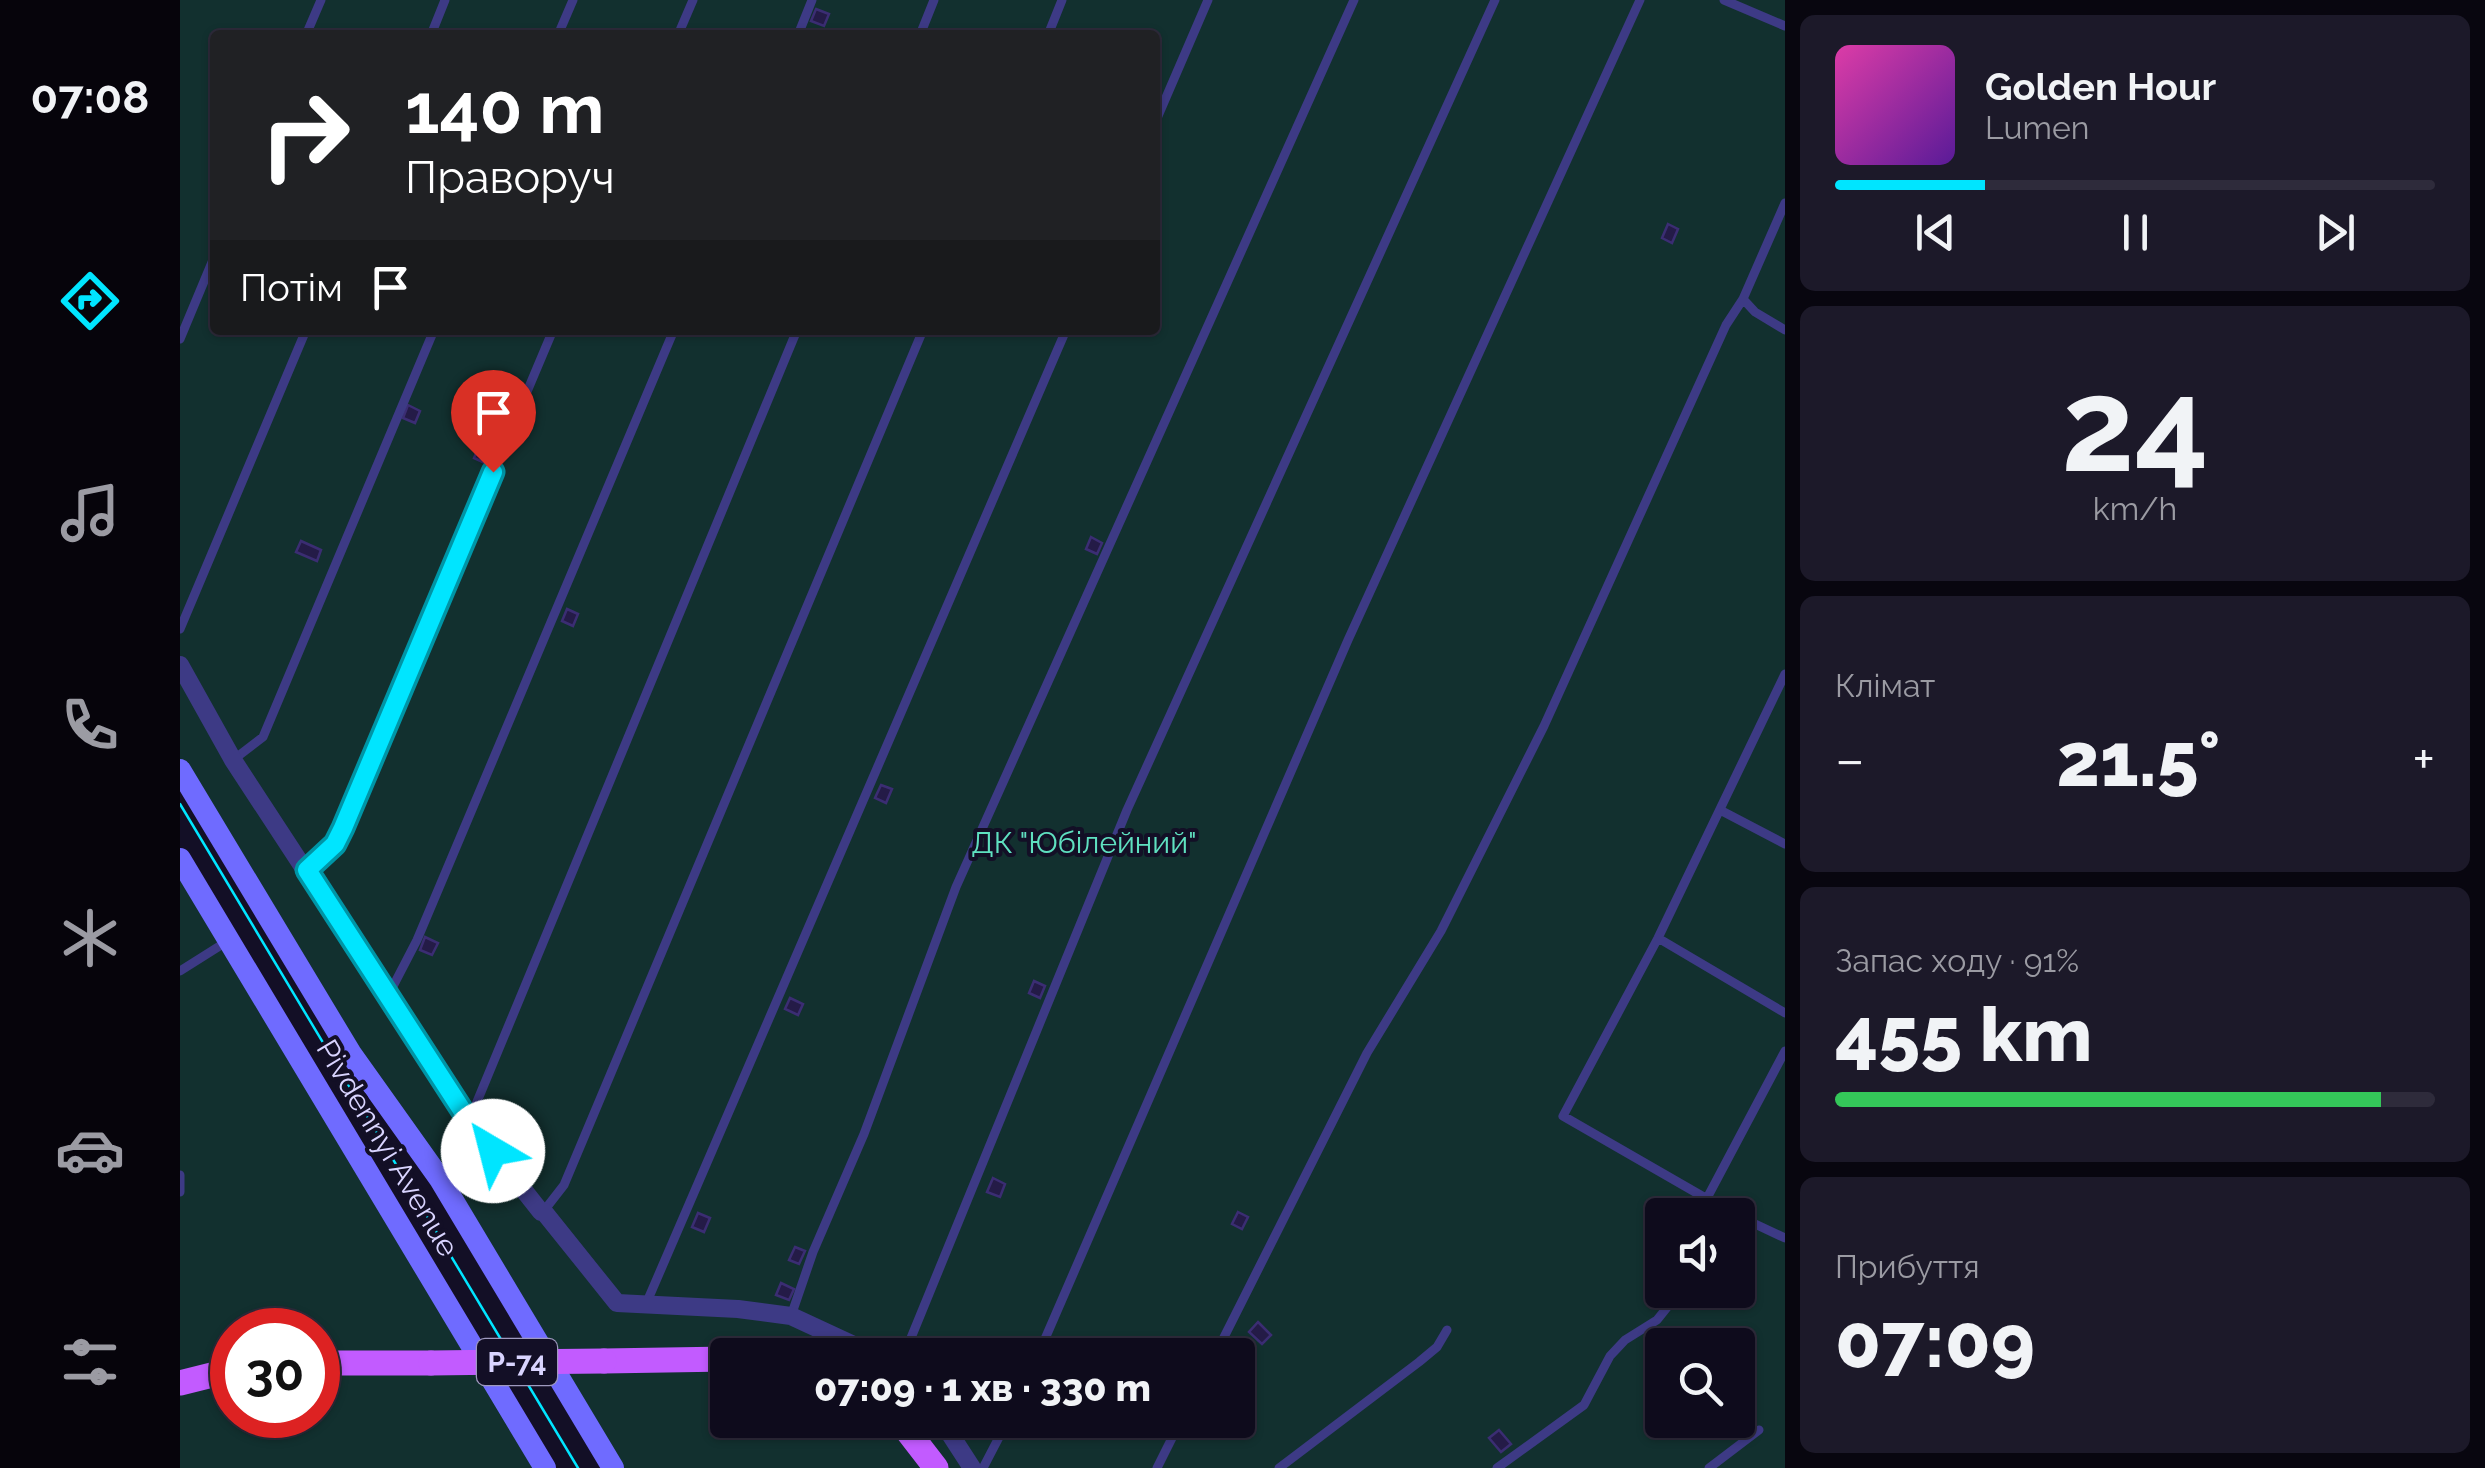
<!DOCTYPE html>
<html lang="uk">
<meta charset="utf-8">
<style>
:root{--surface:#0e0b1c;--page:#1c1929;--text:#f1f3f6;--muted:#9b9ba3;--line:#2e2b3b;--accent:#00e5ff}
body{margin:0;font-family:Raleway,sans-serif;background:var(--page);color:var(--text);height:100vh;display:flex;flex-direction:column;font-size:38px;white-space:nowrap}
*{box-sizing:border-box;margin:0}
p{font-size:32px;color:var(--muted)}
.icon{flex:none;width:55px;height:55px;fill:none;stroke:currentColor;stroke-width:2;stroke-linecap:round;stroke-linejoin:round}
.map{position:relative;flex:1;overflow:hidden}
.panel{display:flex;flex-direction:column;gap:15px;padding:15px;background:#08060f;width:700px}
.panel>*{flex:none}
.banner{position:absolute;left:30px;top:30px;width:950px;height:305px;border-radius:10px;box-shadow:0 2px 8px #0004,0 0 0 2px var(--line);background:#202124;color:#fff;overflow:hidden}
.fabs{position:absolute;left:1465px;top:1198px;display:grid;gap:20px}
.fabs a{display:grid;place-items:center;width:110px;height:110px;border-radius:10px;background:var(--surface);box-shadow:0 2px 8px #0004,0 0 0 2px var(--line);font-size:50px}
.speed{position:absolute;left:30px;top:1308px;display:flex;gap:20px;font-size:50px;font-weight:700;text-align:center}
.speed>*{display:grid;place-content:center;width:130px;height:130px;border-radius:50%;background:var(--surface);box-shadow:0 2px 8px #0004,0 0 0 2px var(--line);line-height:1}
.speed .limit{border:15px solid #d22;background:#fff;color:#111}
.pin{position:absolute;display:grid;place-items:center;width:85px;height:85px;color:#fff;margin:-102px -42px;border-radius:50% 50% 50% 0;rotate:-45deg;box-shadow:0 0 10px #0007}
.pin .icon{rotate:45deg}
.me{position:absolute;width:110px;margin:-55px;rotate:323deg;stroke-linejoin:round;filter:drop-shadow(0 0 8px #0008)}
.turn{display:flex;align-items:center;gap:35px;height:210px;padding:0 30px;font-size:45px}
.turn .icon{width:130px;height:130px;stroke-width:2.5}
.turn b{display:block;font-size:70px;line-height:85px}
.then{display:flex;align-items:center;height:95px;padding:0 30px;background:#0003;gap:20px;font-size:38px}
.big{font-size:75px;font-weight:800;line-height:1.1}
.panel .tile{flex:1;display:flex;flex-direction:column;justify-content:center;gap:15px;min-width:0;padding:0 35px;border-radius:15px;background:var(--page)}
.panel .dial{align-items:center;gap:0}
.dial b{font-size:130px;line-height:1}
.song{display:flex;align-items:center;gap:30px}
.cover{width:120px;height:120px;border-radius:15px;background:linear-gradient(135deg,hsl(320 70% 55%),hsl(270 70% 35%))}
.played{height:10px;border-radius:5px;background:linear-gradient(90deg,var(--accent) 25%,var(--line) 25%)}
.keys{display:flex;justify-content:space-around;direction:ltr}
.heat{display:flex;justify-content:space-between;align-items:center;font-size:55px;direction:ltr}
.charge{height:15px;border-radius:8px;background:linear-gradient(90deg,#34c759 91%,var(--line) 0)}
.trip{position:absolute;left:530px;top:1338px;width:545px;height:100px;border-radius:10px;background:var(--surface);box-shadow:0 2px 8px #0004,0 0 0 2px var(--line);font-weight:800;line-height:100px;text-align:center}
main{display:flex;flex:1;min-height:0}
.tab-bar{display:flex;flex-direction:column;width:180px;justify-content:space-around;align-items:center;background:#06040b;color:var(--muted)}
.tab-bar .icon{width:70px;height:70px}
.tab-bar .on{color:var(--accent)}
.tab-bar b{font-size:45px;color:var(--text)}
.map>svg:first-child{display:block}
.green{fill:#12302f;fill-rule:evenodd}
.building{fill:#241b47;stroke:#3b2d73;stroke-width:2.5}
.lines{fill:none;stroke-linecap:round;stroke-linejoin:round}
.lane{stroke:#3d3a85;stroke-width:9}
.street{stroke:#3d3a85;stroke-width:18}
.secondary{stroke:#6f6bff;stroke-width:22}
.primary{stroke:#c25bff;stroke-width:25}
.tram{stroke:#00e5ff;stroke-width:2.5}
.primary-bridge{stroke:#c25bff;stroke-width:25}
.route-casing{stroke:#0095a6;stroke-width:25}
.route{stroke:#00e5ff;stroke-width:18}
.labels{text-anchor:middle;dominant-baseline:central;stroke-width:8;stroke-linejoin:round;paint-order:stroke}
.shield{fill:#130f26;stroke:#9e99be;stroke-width:2.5}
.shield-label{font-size:28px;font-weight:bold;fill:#d9d4ff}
.park-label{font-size:30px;fill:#5fe0c0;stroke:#130f26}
.street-label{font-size:30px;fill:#d9d4ff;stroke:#130f26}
</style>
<main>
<nav class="tab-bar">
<b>07:08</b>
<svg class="icon on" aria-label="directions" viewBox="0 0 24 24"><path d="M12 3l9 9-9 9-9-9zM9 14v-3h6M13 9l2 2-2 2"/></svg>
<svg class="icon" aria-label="music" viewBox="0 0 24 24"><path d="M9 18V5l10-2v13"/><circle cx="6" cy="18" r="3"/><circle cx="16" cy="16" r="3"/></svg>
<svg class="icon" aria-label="phone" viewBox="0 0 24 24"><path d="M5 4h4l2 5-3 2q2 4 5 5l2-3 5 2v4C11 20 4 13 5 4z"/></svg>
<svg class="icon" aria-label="climate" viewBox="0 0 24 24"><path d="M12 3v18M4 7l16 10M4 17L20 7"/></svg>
<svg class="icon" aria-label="car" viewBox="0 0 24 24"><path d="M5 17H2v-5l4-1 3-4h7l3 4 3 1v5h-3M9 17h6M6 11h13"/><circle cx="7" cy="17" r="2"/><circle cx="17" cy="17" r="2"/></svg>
<svg class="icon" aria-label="filters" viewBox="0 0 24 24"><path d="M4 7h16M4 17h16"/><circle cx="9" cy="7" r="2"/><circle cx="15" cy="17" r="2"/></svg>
</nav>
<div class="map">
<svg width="1605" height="1468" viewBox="0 0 1605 1468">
<rect width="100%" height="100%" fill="#130f26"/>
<path class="green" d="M0,0H1605V1468H433L0,770ZM35,35H975V330H35ZM1482,1215H1558V1290H1482ZM1482,1345H1558V1420H1482ZM548,1355H1058V1420H548Z
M0,856L364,1468H0ZM52,1330H138V1415H52Z"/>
<path class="building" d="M636,9L649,14L644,26L631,21Z
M1488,224L1498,229L1492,243L1482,238Z
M228,405L240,411L235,423L223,418Z
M299,446L310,451L305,463L294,458Z
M911,537L922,543L917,554L906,549Z
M121,541L141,550L137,561L116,552Z
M387,609L398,614L393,626L382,621Z
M701,785L712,789L706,803L695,798Z
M245,937L258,943L252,955L240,950Z
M854,981L865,986L860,998L849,993Z
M610,998L623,1004L618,1015L605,1009Z
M813,1178L825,1184L820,1197L807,1192Z
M1058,1212L1068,1217L1062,1229L1052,1224Z
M518,1213L530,1218L524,1232L512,1227Z
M615,1247L625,1251L619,1264L609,1260Z
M601,1283L614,1289L609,1300L596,1295Z
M1078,1322L1091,1335L1082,1344L1069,1332Z
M1319,1430L1331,1444L1321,1452L1309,1438Z"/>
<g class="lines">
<path class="lane" d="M1544,0L1605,26
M126,35L141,0
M251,35L265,0
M378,35L393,0
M498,35L513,0
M618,35L632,0
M740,35L754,0
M868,35L882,0
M975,123L1028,0
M1563,299L1575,312L1605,330
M0,339L35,255
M0,629L126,330
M53,760L83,737L254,330
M1540,810L1605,844
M127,870L155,844L163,828L373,330
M1478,938L1605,1013
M0,971L46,942
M208,996L237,940L494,330
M289,1121L617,330
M0,1175V1192
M1526,1200L1605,1051
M363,1212L384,1185L743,330
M1555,1215L1383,1116L1478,938L1605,674
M1558,1216L1605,1238
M466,1304L886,330
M611,1316L633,1252L684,1134L776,887L1174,0
M724,1355L947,810L1315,0
M858,1355L1168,640L1460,0
M1035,1355L1187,1053L1261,931L1364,726L1546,325L1563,299L1605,203
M803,1468L828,1420
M977,1468L1001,1420
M1099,1468L1239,1362L1257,1347L1267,1330
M1317,1468L1404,1405L1430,1356L1445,1340L1477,1320L1501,1290
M1529,1468L1579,1430"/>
<path class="street" d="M0,665L53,760L289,1121L361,1212
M364,1212L437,1303L558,1309L611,1316L695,1355
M761,1420L792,1468"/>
<path class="secondary" d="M0,770L171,1054L260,1179L433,1468
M0,859L365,1468"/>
<path class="primary" d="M424,1361L548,1359
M138,1363H251
M0,1383L52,1370
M719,1420L756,1468"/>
<path class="tram" d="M0,804L398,1468"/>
<path class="primary-bridge" d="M251,1363L424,1361"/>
</g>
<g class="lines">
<defs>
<path id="route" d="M313,1151L289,1121L127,870L155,844L163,828L313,472"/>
</defs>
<use href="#route" class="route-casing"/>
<use href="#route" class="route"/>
</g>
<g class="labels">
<rect class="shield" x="297" y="1339" width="80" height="46" rx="8"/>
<g class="shield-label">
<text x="337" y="1362">Р-74</text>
</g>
<g class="park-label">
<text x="904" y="842">ДК "Юбілейний"</text>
</g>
<g class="street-label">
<text transform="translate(208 1148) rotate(59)">Pivdennyi Avenue</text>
</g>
</g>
</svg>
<div class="fabs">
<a><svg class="icon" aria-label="sound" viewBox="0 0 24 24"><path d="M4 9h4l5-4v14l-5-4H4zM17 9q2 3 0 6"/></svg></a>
<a><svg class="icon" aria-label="search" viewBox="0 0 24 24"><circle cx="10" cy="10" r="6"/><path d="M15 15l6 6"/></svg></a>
</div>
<div class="speed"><div class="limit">30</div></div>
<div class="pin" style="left:313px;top:472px;background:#d93025"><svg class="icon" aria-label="arrive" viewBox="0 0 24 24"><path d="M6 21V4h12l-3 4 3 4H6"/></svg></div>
<svg class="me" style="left:313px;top:1151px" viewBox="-20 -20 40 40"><circle r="19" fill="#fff"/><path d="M0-13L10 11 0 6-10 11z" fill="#00e5ff"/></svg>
<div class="trip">07:09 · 1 хв · 330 m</div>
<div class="banner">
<div class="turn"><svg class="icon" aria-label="right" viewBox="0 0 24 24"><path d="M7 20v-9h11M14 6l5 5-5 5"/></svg><div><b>140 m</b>Праворуч</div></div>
<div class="then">Потім<svg class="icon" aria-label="arrive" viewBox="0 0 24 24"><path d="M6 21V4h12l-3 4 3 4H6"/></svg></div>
</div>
</div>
<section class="panel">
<div class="tile">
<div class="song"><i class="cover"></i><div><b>Golden Hour</b><p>Lumen</p></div></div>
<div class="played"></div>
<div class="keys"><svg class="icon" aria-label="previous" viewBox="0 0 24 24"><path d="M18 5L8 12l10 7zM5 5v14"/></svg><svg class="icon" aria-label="pause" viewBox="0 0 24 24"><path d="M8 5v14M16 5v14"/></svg><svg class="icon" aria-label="next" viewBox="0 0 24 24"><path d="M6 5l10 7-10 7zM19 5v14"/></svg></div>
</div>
<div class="tile dial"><b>24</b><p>km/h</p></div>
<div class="tile"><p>Клімат</p>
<div class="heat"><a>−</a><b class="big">21.5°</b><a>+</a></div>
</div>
<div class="tile"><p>Запас ходу · 91%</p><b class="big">455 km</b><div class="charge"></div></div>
<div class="tile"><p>Прибуття</p><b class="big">07:09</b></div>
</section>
</main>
